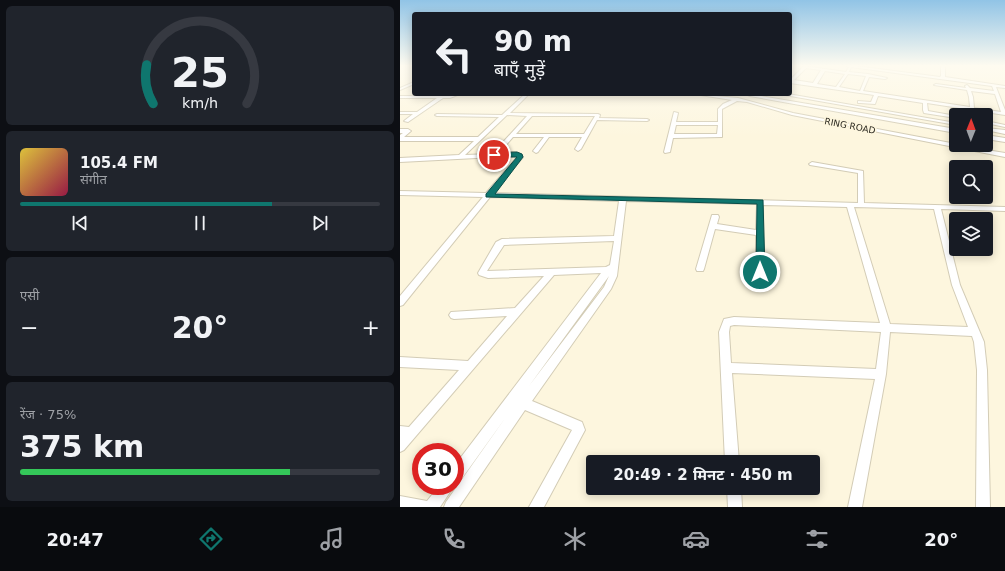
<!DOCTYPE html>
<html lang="hi">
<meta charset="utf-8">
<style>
:root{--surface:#171b24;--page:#20242c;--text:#f1f3f6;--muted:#9ea1a6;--line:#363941;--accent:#0f766e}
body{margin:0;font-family:"DejaVu Sans","Noto Sans Devanagari",sans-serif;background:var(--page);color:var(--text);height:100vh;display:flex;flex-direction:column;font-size:15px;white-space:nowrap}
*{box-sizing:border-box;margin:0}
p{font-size:13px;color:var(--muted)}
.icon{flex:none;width:22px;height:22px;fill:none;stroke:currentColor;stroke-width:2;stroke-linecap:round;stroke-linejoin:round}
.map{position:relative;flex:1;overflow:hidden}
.details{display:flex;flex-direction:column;gap:6px;padding:6px;background:#0d0f14;width:400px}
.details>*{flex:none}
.banner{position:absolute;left:12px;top:12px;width:380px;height:84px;border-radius:4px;box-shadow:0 2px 10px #0003;background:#171b24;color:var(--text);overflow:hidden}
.needle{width:26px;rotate:1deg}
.tools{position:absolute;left:549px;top:108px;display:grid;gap:8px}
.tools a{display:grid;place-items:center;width:44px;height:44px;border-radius:4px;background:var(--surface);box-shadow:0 2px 10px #0003;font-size:20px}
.speed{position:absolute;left:12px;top:443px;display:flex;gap:8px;font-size:20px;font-weight:700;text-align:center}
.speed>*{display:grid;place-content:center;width:52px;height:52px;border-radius:50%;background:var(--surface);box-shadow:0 2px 10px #0003;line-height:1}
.speed .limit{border:6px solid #d22;background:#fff;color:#111}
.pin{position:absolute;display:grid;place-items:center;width:34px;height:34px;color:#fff;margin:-17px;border:2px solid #fff;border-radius:50%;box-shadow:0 1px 4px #0007}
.me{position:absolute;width:44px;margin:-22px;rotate:0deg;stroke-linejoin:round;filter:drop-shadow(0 0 3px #0008)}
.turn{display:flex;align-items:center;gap:14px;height:84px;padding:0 16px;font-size:18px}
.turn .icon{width:52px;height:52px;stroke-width:2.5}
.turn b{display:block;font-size:28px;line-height:34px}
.big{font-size:30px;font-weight:700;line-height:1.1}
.details .widget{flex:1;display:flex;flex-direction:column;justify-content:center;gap:6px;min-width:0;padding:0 14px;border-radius:6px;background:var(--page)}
.details .dial{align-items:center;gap:0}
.dial svg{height:104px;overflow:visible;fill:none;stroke:var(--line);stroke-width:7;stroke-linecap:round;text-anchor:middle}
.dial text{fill:var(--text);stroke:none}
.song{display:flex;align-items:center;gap:12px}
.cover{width:48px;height:48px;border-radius:6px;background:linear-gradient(135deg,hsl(50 70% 55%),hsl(340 70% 35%))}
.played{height:4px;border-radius:2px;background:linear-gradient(90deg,var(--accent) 70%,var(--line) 70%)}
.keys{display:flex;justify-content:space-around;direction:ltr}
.heat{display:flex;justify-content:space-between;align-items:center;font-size:22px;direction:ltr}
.charge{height:6px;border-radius:3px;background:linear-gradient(90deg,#34c759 75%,var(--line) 0)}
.trip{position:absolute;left:186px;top:455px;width:234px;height:40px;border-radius:4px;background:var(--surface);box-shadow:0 2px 10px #0003;font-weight:700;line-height:40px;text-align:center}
.menu{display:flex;height:64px;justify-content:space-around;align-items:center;background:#090b0e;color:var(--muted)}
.menu .icon{width:28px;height:28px}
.menu .current{color:var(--accent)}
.menu b{font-size:18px;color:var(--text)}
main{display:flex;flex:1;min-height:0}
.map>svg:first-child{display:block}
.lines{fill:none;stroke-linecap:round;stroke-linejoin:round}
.minor-casing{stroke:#d3ccb6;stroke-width:2}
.minor{fill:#fff;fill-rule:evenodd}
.route{fill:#0f766e;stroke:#0a4d48}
.labels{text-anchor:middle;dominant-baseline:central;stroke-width:3.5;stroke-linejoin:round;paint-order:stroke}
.far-street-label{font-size:9px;fill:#2c2a21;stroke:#fdf6de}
</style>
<main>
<section class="details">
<div class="widget dial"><svg viewBox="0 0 100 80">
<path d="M14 69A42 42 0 1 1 86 69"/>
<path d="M14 69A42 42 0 0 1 9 39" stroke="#0f766e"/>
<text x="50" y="56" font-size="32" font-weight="700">25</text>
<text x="50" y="72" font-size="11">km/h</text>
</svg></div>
<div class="widget">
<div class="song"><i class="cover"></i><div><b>105.4 FM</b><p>संगीत</p></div></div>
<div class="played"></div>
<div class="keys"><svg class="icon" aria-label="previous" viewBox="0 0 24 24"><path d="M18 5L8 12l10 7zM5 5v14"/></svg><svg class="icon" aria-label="pause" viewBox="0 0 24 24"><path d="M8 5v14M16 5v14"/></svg><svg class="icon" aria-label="next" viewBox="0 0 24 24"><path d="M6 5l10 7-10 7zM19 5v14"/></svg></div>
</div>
<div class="widget"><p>एसी</p>
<div class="heat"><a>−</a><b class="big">20°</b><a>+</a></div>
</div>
<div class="widget"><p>रेंज · 75%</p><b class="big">375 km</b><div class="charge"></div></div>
</section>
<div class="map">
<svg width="605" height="507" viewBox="0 0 605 507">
<rect width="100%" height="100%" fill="#fdf6de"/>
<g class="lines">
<defs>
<path id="minor" d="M404,66L446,72L449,67L447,66H456L540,77L541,76V66H545V77L605,86V88L596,87L605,110V115L527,103L528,111L556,116V118L524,113L523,110V103L478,96L475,104L460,103H458V101L471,102L474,95L390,83V80ZM451,67L592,86L594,91L570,88L567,85L565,86L566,88L536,84L534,85L567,90L569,97L570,107L463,91L469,77L485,79L487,78L468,74L449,72ZM406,68L421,70L413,83L394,80ZM425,71L445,74L436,87L417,84ZM448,74L466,76L460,91L439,87ZM571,91L595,94L601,112L574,108L573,97Z
M14,82V84L0,90V88Z
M54,94H60L50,98H43L8,122L4,121L13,114H0V112H17L37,98H0V96H49Z
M125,94H129L110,113L198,114L200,115L199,118L247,119L249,120L247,121L197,120L181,149L178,151L175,149L182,137H149L138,152L136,153L133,151L144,137H113L99,153C106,153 118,149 123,157L93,193L458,203V173L410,165L409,164L412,162L463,171L464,203L605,207V211L541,209L560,285L584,342L587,370L590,507H576L577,370L574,342L572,336L490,332L486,374L462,507H448L475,379L332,373L339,462H325L319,332L324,319L334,317L480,323L447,207L363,205L364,285L363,287H357L356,285V235L315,229L304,269L303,271H297L296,269L312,215H318L319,217L317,224L356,230L357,204L226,201L217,276L211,289L132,401L182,422L185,430L144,507H129L172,430L125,410L59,507H44L46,502L106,417L60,481L55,483V465L201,273L154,275L4,450L0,452V426L9,427L59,370L0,367V357L68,361L107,316L54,319L51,318L49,315L51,312L115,308L144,276L88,278L79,275L78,273L96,242L102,239L214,236L219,201L90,197L3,305L0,306V296L83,197L0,195V191L86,193L117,157L116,156L0,162V158L59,155L74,141H0V135L3,133H0V129H8L11,131L4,137H78L99,117L37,116L35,115L37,114L102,115ZM107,115L127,116L92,154L65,155ZM132,116H195L184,134H116ZM454,207L534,209L552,285L568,327L490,324ZM214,241L210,265L206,267L87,271L104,245ZM209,276L204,287L129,386ZM334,325L481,332L476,369L331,363L329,332L330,326Z
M294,94L338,98L393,113L556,144V145L605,153V157L392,115L347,102L337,101L322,109V137L273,138L270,152L265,153L264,152L274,112L278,113L276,122H318V109L323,104L332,100ZM276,125H318L317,134H274Z
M349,94L556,129V133L350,96L348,95Z
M379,94H388L556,123V125Z
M586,121L605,125V127L586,123Z
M586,128L605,130V134L586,130Z
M586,135L605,138V142L586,139Z
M39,486H54L40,507H0V496L27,501Z
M327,488H341L342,507H328Z"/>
</defs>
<use href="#minor" class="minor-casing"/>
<use href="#minor" class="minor"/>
</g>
<linearGradient id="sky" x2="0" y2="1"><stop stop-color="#91c4e6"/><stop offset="0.48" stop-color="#fefbf0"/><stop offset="1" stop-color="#fefbf0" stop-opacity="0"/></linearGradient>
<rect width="605" height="137" fill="url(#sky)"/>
<path class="route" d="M117,152L122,154L123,157L95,194L363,200L365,272L360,276L356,272L357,204L86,197V194L117,157H94L91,155L94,153Z"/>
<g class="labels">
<g class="far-street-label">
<text transform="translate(450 126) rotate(11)">RING ROAD</text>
</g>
</g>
</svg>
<div class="tools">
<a><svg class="needle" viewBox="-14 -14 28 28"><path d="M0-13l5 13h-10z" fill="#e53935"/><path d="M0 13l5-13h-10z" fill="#9ea1a6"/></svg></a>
<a><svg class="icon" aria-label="search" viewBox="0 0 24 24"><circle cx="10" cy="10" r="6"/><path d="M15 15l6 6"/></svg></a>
<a><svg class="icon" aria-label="layers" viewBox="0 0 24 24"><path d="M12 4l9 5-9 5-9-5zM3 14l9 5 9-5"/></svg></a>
</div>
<div class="speed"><div class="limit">30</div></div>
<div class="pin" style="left:94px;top:155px;background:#d93025"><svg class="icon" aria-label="arrive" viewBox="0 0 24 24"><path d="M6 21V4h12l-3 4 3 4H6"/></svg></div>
<svg class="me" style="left:360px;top:272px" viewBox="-20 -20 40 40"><circle r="17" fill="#0f766e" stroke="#fff" stroke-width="3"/><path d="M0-11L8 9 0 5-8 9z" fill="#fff"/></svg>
<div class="trip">20:49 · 2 मिनट · 450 m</div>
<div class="banner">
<div class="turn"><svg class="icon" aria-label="left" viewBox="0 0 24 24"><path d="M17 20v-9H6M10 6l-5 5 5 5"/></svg><div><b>90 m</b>बाएँ मुड़ें</div></div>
</div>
</div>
</main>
<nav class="menu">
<b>20:47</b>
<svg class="icon current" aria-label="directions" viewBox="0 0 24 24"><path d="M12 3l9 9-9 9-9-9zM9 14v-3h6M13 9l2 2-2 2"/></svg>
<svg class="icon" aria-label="music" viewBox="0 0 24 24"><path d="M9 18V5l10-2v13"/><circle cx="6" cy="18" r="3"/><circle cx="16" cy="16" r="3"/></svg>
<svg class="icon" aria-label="phone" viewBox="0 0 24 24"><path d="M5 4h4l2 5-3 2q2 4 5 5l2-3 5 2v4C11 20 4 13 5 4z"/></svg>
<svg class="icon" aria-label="climate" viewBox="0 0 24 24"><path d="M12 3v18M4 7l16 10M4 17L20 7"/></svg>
<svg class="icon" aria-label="car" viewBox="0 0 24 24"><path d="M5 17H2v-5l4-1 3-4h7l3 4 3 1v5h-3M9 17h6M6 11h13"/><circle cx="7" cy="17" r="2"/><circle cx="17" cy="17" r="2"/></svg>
<svg class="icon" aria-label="filters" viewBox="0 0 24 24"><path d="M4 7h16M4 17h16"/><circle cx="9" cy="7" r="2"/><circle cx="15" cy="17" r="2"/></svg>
<b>20°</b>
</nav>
